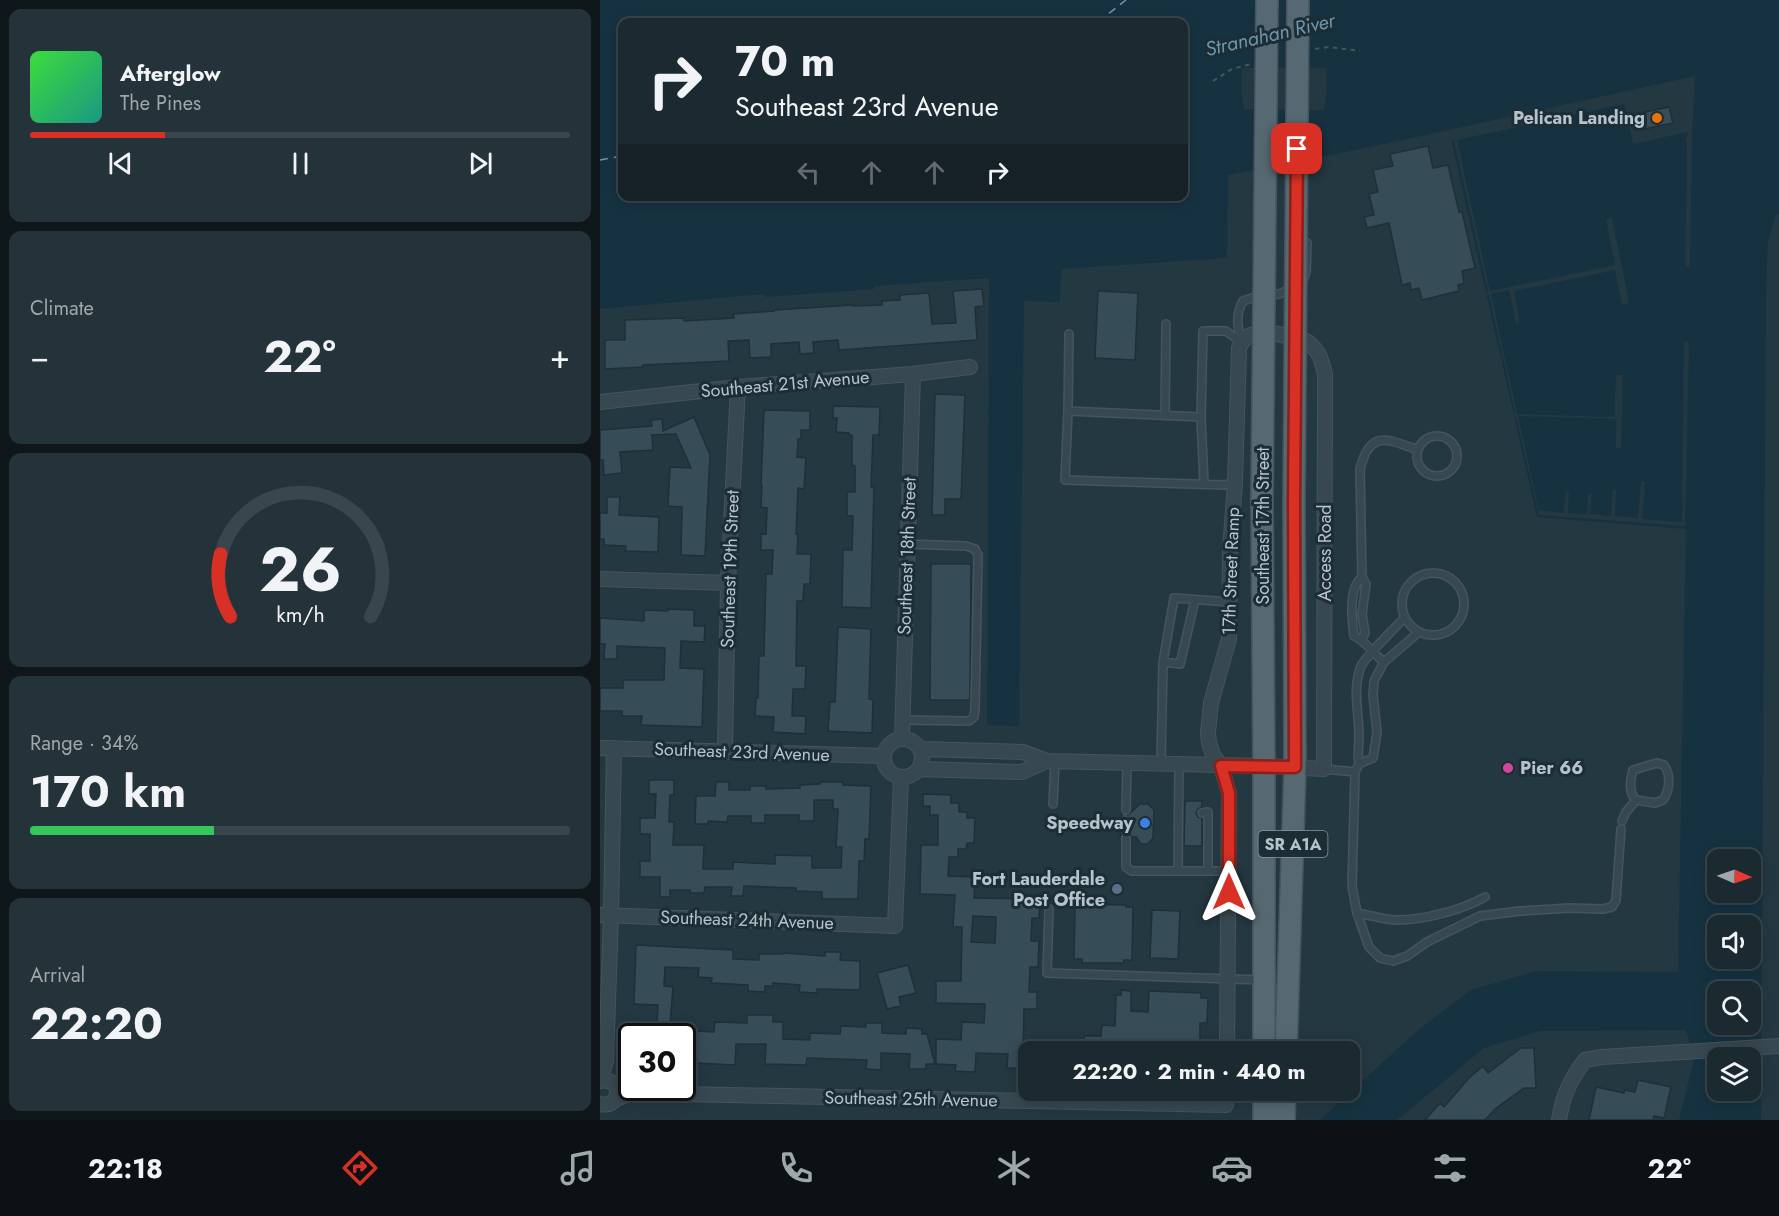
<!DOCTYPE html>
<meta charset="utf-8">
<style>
:root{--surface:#1b2a31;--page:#243239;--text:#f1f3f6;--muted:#a0a7ab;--line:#39464d;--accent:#d93025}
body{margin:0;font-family:Jost,sans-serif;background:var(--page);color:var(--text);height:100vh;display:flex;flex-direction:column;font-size:22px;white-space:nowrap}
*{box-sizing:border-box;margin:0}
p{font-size:20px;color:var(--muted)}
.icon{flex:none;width:33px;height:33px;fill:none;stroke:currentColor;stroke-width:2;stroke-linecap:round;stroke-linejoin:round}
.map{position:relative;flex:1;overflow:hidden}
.panel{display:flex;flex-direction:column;gap:9px;padding:9px;background:#0f171b;width:600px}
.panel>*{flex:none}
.banner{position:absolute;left:18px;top:18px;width:570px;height:183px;border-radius:12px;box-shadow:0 3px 15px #0003,0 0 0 2px var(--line);background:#1b2a31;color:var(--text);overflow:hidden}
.needle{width:39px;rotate:92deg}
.controls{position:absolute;left:1107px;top:849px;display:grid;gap:12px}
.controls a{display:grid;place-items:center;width:54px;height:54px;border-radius:12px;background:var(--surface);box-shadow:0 3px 15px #0003,0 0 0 2px var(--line);font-size:30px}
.speed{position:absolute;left:18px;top:1023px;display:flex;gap:12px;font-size:30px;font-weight:700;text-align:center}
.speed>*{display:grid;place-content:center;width:78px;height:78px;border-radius:50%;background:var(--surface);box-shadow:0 3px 15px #0003,0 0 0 2px var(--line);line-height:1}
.speed .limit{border:3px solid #111;border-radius:9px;background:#fff;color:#111}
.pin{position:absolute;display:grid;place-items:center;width:51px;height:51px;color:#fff;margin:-26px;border-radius:12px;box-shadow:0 3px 9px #0006}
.me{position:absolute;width:66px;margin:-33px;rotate:0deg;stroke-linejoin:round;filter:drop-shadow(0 0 4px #0008)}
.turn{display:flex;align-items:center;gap:21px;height:126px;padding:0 18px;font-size:27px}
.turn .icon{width:78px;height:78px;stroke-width:2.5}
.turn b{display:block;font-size:42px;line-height:51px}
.lanes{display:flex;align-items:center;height:57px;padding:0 18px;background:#0003;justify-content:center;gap:30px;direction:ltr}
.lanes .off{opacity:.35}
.big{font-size:45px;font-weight:700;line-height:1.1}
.panel .tile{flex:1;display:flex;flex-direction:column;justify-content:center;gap:9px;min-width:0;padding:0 21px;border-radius:12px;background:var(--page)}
.panel .dial{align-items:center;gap:0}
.dial svg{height:156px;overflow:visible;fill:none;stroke:var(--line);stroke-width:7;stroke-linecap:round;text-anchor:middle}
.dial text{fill:var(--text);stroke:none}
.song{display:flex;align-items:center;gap:18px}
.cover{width:72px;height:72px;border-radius:9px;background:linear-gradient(135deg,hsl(120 70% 55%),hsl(170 70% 35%))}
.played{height:6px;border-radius:3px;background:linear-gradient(90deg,var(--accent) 25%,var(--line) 25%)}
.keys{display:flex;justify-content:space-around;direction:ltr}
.heat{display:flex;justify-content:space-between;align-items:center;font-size:33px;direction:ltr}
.charge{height:9px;border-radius:4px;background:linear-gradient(90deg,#34c759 34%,var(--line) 0)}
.trip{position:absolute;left:418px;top:1041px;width:342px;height:60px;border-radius:12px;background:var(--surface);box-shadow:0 3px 15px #0003,0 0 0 2px var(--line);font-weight:700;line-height:60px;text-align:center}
.dock{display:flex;height:96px;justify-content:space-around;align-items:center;background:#0b1114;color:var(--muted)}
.dock .icon{width:42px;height:42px}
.dock .current{color:var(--accent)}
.dock b{font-size:27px;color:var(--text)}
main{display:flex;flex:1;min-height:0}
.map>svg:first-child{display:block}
.water{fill:#163240;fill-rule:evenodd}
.pier{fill:#243841}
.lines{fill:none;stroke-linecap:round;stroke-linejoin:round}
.ferry{stroke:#6c97ac;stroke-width:1.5;stroke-dasharray:8 6;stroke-linecap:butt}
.building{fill:#364d57;stroke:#1f2f38;stroke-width:1.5;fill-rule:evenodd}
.lane-casing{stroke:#45545d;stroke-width:10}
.street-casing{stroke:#45545d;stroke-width:16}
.primary-casing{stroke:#45545d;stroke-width:24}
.path{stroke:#3f5a55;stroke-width:2;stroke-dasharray:4.5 4.5;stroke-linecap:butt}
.lane{stroke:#384851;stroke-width:7}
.street{stroke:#384851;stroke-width:14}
.primary{stroke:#566871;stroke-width:21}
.primary-bridge-casing{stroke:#45545d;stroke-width:24;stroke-linecap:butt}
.primary-bridge{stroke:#566871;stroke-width:21}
.route-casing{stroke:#8d1f18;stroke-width:15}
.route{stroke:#d93025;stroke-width:10}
.food-dot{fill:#e8710a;stroke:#1d2d36;stroke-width:2}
.hotel-dot{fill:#d1479c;stroke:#1d2d36;stroke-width:2}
.shop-dot{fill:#3f7fe0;stroke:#1d2d36;stroke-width:2}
.service-dot{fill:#5c6f8a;stroke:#1d2d36;stroke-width:2}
.labels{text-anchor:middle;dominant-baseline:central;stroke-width:6;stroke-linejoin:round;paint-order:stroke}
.shield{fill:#1d2d36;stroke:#87969e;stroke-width:1.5}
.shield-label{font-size:16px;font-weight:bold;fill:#b5c3cb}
.poi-label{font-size:18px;font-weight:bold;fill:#b5c3cb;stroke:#1d2d36;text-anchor:end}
.street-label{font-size:18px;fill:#b5c3cb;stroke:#1d2d36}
.water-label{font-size:20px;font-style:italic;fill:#6c97ac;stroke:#1d2d36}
</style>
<main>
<section class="panel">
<div class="tile">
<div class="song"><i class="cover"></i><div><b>Afterglow</b><p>The Pines</p></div></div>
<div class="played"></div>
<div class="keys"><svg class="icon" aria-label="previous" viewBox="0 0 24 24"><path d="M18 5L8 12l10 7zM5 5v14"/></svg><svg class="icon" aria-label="pause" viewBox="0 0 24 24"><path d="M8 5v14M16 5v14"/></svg><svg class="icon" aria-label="next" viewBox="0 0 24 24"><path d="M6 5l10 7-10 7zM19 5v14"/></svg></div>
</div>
<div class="tile"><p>Climate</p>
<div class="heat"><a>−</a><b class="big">22°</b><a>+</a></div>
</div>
<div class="tile dial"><svg viewBox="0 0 100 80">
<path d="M14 69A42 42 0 1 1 86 69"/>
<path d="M14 69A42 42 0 0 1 9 37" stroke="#d93025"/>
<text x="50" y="56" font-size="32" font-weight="700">26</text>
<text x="50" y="72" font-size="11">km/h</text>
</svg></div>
<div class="tile"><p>Range · 34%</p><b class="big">170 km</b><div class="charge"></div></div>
<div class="tile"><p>Arrival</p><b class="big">22:20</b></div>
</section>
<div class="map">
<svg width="1179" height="1120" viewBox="0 0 1179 1120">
<rect width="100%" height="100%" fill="#243841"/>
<path class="water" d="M0,0H1179V214L1175,216L1168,243L1166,288L1161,1120H1079L1094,1059L1086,1030L940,1031L884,1048L797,1120H720L817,1031L871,990L936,971L1078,972L1086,529L937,517L849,130L746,152L628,175L627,258L461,269L460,302L424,301L419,726L387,725L389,278L274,286V289L165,297L164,294L0,309ZM22,22H584V196H22ZM1118,860H1150V892H1118ZM1118,926H1150V958H1118ZM1118,992H1150V1024H1118ZM1118,1058H1150V1090H1118Z"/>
<path class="pier" d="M642,68H726L727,84L724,110L644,109L642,92Z
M1095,76L1092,137L1090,267H1085L1087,143L1085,142L1088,132L1033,144L1024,104L857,140L890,291L1015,265L1006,219L1012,218L1029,303L1022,305L1015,270L914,291L920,323L916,324L909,290L891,294L917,414L1014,417L1016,375H1023L1021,449L1016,448V419L918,416L939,510L963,513L966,492H969L968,513L987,514L988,494H992L990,514L1011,516L1013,490H1016L1015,516L1038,518L1041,481L1045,482L1042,519L1082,522L1084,341L1089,342L1085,526L939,515L916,417L914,416L913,413H915L889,295H887L886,292L888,291L854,141H851L849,130Z"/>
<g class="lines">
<path class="ferry" d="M498,22L526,0
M0,160L22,156"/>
</g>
<path class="building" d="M1069,107L1073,123L1044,129L1041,113Z
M828,146L833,168L848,165L859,212H862L875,268L862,271L864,283L858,285L859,291L822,300L819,288L811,290L810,283L802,285L789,223L767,228L764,217L774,215L769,194L778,192L773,170L793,166L790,154Z
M382,289L384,306L375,307L377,340L239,350L238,340L213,342L214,353L200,354L199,342L171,344V357L150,358L149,340L128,341L129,361L43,365V367L5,369V340H25V320L84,318V321L134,318L133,314L174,311V310L253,305V306L282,305V301L300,300V295L329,293L332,324L356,323L353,291Z
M498,291L538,293L535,360L495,358Z
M335,394L365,395L361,499H345V515H332Z
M233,406L280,407L279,435H273L271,487H274L271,608L242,607L243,550H252L253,516H247V492H255V466L252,465V435H249V433L236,432L237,418H233Z
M164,410L210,411V430H201V439H198L197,457L206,458L204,489L198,488L196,534H198L197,554H211L210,584H204L203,601H197L196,666H206L205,689H193L192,716H206L205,734L173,732L174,717L155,716L156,698H158L159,656H164L166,574H172L173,550H161V534H166L167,508L161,507L162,486H161Z
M94,417L110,455L105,556L81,555L82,507L68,506L70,467L91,468L76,434L52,435L53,450L20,452L22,473L4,475L3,460H0V430L52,426L51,420L62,419L63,431Z
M7,497H20L19,515L59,517L58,552L25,551L26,546L4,545V539H0V513H7Z
M331,564H371L370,700H330Z
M68,609L94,610V626H105L104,642L81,641L80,668L104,669L102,727L41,725L42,716H22V711H0V688H23V680H64L65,648L17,646V659H4L5,644H0V618L44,621V610L68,611Z
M238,627L271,629L269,699L273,700L272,733L228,731L230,702H235Z
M49,780H74V795H70L69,822H74L73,845H104L103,869H133V862L175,864V855L212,856V868H241L242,847H236L238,809H233V800H214V821H199V815H165V823H151V816H128L127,822L108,821V824H95L96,796H115L116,782H129V790H150V786H166V789L200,788V785L220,784V782H243V785L271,786L269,839H265L264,861H259L258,899H222V892L196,891V888L144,886L143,896H131L132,887H105L104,893H90V890H70V897H60V877H40V861H50V834H40V818H55L56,794H49Z
M323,794L351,795V803H359V812H367V818H375L374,843H367L366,849H358V857H349L348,876L375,877L374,898L440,899L439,918H432L431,941H439L438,967H430L429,992H437V1009H424L423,1051L429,1052V1068H407L408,1054L376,1053L375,1072L355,1071L356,1065L336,1064V1039L361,1040L362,1022L384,1023L385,1004L336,1003V981H361L362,927H353L355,895L320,894L321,845H338V815H330V806H323ZM373,916L396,917L395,943L371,942Z
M585,801H602V807L598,809L596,813L598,817L602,818V846H584Z
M540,804H548L554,810L553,838L548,844H541L536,837H532L528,832H524L520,836L522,813L528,815Z
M483,904L526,905V907H533L532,960H524V963H482V959H474L475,906H483Z
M552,910L580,911L578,959L550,958Z
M36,945L133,950V959L159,960V954H183V953L225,956V952H241L240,960L260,961V990L217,989V993L199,992L200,985L173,983V986H165V992L148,991V985L111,983L112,978L98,977L99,968L65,967L64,986L73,987L70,1025L57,1024L58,1005L34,1004Z
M308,965L316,993L299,997L301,1006L287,1009L277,973Z
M521,990L531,991V1011L548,1012L549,991L601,993V998H608L607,1023H600V1052H450L451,1040L484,1041V1036H501L502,1025L515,1026L516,995H521Z
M147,1015H173V1022H183V1039L210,1040V1033L240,1034L241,1026L266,1027V1023H282V1033L306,1034V1028L322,1029V1034H327L335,1064H326V1069H309L310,1054L281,1053V1070L266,1069L267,1060L207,1058L206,1065L165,1064L166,1044H136L135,1065L95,1063L96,1031L114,1032L115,1022L147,1023Z
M921,1048H934L936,1088H924L895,1109L885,1120H825L840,1103L844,1107L869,1078L883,1066L888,1073Z
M1038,1080L1071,1087L1064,1118L1054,1116L1053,1120H989L996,1087L1024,1093V1090L1035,1092Z"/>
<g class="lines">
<defs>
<path id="lane" d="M703,280L706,272L707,243
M666,295L679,294L693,288
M469,334L468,411L465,480L624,485L635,483
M641,342C638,328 635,314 643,301L658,296V292
M468,411L601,417
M565,416L566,324
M817 456a20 20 0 1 1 40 0a20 20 0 1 1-40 0Z
M604,484L601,417L603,331H626L641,342
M802 604a31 31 0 1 1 62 0a31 31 0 1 1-62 0Z
M762,577L760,469C770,429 787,439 818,450
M819,632L784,662L774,681L773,695L777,732L773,758L759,764L755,772L752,886L757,913L769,947L780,958L793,961L807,956L827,942L880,916L920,911L970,908L1003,909L1012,907L1016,900L1021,829
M762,639L765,633L762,614L766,584L762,577C748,589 752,619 754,636C766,641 773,654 784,662
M563,662L580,664L595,600
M302,720L369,721L374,717L375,709L378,555L375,549L366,546L308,544
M561,763L563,662L574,598L630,602
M579,764L578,871H629
M759,764C757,753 759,747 759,736C759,713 752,689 761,666C766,656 795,628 805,617
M724,769L755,772
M453,804L455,761
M526,810L527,763
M602,813L608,812V871
M1022,821L1026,812L1036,800L1055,803L1063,800C1070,790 1071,775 1064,765L1057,763L1033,770C1030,780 1028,792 1036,800
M526,837V867L532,871H578
M449,909L447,973L662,980
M757,913C769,915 782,919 794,920C821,921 862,910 885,897"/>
<path id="street" d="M0,402L138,387L313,374L370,367
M0,579L128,583
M302,738L313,374
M284 758a19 19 0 1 1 38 0a19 19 0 1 1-38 0Z
M0,748L284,756
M321,749L423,752L447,761L664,766L724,769L725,375C722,361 720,352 708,342C703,339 695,338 689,337C673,332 646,327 639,348L635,483L630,550L629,639L611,703L608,733L609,743L613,755L621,766L629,793L627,1052
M125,752L128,583L138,387
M319,769L422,772L447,761
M0,915L295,926L301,777
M0,1080L6,1061L11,915L14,748
M0,1081C23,1076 23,1109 0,1104
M16,1099L32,1093L626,1105V1090
M959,1120C963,1095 970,1080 985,1060L1002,1057L1179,1046"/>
<path id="primary" d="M662,501L664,766V1052
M686,1052L695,767L694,501
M664,1090V1120
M684,1120L685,1090"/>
</defs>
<use href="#lane" class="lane-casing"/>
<use href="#street" class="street-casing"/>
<use href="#primary" class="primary-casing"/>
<path class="path" d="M715,49L729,47L760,51
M613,81L632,69L651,64"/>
<use href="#lane" class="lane"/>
<use href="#street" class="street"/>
<use href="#primary" class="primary"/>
<defs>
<path id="primary-bridge" d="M662,501L667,0
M694,501L698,0"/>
</defs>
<use href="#primary-bridge" class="primary-bridge-casing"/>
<use href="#primary-bridge" class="primary-bridge"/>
</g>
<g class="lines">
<defs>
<path id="route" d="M629,892V793L621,766L695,767L694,501L697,149"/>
</defs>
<use href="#route" class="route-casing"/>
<use href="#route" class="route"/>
</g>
<circle class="food-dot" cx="1057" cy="118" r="6"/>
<circle class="hotel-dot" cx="908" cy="768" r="6"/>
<circle class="shop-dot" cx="545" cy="823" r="6"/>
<circle class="service-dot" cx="517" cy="889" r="6"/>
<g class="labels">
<rect class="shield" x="658.5" y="831" width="69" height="26" rx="4.5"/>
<g class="shield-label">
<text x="693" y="844">SR A1A</text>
</g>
<g class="poi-label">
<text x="1045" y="118">Pelican Landing</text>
<text x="920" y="768" text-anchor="start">Pier 66</text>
<text x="533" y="823">Speedway</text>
<text x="505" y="879">Fort Lauderdale<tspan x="505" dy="21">Post Office</tspan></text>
</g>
<g class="street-label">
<text transform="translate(185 384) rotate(-5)">Southeast 21st Avenue</text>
<text transform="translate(663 526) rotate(-90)">Southeast 17th Street</text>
<text transform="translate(725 553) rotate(-90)">Access Road</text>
<text transform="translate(307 556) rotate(-88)">Southeast 18th Street</text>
<text transform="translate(130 569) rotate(-88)">Southeast 19th Street</text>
<text transform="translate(631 571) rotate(-88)">17th Street Ramp</text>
<text transform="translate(142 752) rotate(2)">Southeast 23rd Avenue</text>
<text transform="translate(147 920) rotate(2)">Southeast 24th Avenue</text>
<text transform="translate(311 1099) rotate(1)">Southeast 25th Avenue</text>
</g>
<g class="water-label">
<text transform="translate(670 35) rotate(-13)">Stranahan River</text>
</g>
</g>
</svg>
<div class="controls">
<a><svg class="needle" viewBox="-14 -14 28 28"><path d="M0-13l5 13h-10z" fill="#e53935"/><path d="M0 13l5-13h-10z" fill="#a0a7ab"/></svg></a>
<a><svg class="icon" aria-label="sound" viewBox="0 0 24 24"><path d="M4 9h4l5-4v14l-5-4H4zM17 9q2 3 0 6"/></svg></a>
<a><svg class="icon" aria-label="search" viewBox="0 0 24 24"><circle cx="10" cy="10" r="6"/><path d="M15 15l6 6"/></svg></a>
<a><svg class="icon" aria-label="layers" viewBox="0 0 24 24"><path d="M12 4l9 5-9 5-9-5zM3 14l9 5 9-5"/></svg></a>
</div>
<div class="speed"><div class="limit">30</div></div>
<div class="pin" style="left:697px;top:149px;background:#d93025"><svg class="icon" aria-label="arrive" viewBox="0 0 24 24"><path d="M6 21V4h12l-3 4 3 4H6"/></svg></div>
<svg class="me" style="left:629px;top:892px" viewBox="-20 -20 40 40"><path d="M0-17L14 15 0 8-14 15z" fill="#d93025" stroke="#fff" stroke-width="4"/></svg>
<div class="trip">22:20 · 2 min · 440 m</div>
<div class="banner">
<div class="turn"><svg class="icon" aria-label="right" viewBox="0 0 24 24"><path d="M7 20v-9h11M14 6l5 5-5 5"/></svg><div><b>70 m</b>Southeast 23rd Avenue</div></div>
<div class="lanes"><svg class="icon off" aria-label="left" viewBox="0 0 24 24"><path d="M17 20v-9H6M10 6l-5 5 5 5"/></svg><svg class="icon off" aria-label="ahead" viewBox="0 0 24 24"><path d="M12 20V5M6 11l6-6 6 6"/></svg><svg class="icon off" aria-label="ahead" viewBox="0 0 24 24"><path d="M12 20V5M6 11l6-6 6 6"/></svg><svg class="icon" aria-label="right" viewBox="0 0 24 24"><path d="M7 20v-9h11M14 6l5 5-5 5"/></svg></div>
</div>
</div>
</main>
<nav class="dock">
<b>22:18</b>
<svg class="icon current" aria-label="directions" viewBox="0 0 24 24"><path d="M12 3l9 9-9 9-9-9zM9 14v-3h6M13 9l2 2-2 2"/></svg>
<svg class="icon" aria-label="music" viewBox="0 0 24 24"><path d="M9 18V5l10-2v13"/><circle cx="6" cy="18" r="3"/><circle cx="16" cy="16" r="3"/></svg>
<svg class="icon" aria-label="phone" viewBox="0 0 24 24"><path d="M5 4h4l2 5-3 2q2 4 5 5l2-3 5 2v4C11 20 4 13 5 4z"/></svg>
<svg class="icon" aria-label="climate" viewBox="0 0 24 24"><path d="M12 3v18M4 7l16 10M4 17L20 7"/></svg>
<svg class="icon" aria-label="car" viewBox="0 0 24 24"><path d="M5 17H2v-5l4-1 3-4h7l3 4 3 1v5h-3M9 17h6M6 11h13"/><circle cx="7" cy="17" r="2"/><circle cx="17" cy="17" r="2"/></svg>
<svg class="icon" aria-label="filters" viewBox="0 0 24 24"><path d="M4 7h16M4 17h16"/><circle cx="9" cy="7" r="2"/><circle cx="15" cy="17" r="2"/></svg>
<b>22°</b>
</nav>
